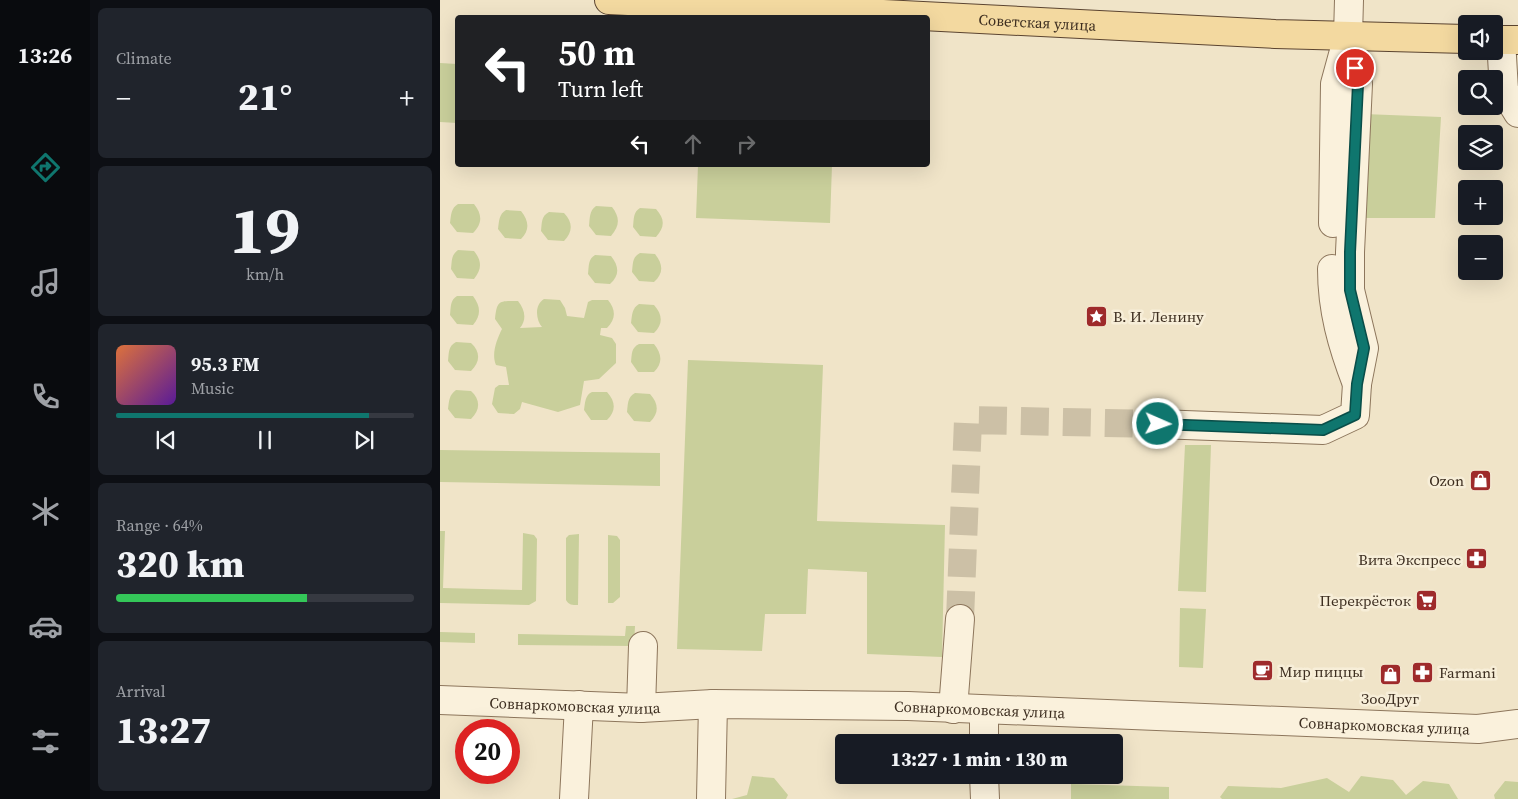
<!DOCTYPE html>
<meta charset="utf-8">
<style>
:root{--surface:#171b24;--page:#20242c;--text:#f1f3f6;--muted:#9ea1a6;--line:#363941;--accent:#0f766e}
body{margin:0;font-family:"Source Serif 4",serif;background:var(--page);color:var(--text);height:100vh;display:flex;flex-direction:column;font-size:19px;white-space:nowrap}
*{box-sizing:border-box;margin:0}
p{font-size:16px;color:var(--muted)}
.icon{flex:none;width:28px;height:28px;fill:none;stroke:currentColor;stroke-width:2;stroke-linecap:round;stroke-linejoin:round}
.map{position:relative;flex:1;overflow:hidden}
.details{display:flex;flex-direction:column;gap:8px;padding:8px;background:#0d0f14;width:350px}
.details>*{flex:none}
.hud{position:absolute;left:15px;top:15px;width:475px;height:152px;border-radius:5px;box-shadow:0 5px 20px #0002;background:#202124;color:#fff;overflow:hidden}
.buttons{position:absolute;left:1018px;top:15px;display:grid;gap:10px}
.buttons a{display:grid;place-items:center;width:45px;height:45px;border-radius:5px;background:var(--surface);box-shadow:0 5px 20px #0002;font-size:25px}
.speed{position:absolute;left:15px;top:719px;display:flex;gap:10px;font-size:25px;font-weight:700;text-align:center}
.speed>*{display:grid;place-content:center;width:65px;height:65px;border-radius:50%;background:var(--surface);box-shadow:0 5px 20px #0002;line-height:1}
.speed .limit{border:8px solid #d22;background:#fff;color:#111}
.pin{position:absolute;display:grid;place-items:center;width:42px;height:42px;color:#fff;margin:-21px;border:2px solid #fff;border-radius:50%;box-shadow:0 1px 5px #0007}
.me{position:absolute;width:55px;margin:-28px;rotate:92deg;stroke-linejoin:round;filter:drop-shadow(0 0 4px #0008)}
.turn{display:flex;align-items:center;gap:18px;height:105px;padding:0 20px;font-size:22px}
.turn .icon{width:65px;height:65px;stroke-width:2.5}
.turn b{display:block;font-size:35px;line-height:42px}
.lanes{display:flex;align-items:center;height:48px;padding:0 20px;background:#0003;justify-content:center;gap:25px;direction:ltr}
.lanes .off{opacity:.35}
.big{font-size:38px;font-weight:800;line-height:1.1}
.details .card{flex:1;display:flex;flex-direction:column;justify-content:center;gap:8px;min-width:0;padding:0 18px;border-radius:8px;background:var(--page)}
.details .dial{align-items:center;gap:0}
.dial b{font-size:65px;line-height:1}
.song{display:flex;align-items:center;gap:15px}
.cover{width:60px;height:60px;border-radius:8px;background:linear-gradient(135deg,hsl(20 70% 55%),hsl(270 70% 35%))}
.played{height:5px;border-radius:2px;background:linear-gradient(90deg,var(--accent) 85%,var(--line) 85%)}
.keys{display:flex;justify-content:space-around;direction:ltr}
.heat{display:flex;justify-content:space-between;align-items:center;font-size:28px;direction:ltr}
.charge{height:8px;border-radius:4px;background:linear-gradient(90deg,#34c759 64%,var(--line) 0)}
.trip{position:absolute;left:395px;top:734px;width:288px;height:50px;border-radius:5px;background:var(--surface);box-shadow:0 5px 20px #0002;font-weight:800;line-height:50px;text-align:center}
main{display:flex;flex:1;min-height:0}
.dock{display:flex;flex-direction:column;width:90px;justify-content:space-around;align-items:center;background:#090b0e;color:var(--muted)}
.dock .icon{width:35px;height:35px}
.dock .on{color:var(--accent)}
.dock b{font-size:22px;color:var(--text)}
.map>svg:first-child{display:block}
.green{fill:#c9cf9b}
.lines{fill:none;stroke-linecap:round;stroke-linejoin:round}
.minor-tunnel{stroke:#ccc0a6;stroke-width:28;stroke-dasharray:28 14;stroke-linecap:butt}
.minor-casing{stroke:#8d765c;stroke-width:30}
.major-casing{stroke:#5b4430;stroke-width:30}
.minor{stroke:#faf1dc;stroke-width:28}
.major{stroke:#f3d9a0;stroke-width:28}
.route-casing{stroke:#0a4d48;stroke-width:12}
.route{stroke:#0f766e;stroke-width:9}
.labels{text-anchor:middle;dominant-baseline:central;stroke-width:5;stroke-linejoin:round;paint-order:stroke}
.street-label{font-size:15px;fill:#3d2e20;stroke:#f7eed8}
.poi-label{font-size:15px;fill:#3d2e20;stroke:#f7eed8;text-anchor:start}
</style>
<main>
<nav class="dock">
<b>13:26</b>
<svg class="icon on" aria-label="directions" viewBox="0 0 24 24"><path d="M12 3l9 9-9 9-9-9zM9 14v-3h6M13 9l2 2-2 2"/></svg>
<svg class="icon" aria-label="music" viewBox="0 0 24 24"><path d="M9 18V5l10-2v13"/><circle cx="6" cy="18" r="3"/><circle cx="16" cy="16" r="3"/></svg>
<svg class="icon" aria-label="phone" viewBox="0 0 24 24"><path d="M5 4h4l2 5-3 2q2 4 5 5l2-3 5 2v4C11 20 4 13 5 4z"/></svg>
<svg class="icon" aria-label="climate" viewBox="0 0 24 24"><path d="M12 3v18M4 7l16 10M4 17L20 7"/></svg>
<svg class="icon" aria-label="car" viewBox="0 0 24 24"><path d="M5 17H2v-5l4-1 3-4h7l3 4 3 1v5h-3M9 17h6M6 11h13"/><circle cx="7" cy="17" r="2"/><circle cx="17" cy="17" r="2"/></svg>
<svg class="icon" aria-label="filters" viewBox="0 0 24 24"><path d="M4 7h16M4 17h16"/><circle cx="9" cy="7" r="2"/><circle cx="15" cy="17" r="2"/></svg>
</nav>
<section class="details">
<div class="card"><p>Climate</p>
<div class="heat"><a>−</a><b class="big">21°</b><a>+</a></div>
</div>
<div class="card dial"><b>19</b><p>km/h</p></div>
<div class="card">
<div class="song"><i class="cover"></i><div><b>95.3 FM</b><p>Music</p></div></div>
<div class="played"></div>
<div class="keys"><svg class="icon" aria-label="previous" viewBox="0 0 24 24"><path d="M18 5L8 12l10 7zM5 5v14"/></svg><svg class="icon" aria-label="pause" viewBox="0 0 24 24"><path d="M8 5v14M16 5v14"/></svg><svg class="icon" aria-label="next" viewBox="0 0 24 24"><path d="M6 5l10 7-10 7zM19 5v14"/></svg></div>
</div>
<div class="card"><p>Range · 64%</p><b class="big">320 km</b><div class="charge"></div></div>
<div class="card"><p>Arrival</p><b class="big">13:27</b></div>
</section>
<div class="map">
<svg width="1078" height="799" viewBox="0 0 1078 799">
<rect width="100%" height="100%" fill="#f0e4c8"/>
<path class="green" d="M0,63L17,64V123L0,122Z
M924,114L1001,117L995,218H919Z
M258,165H392L390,223L256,218Z
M18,204H34C42,214 43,223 33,233L17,232L10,223C11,215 11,208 18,204Z
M156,206L172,207C180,217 180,226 171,236L156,235L149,226C150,218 149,211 156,206Z
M200,208L216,209C225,219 225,227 216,237L200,236L193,227C194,219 193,212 200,208Z
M66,210L81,211C89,221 90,230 81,239L65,238L58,229C59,221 59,214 66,210Z
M109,212L124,213C133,222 133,232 124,241L108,240L101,231C102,223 101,216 109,212Z
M18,250L34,251C42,261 42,269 34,279L17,278L11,269C12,261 11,255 18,250Z
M200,253L215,254C223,264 224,273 214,282L199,281L192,272C193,264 192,257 200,253Z
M155,255L171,256C179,266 180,275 170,284L155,283L148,274C149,266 148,259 155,255Z
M17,296H33C41,307 41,315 33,325L17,324L10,315C11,307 10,300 17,296Z
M104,299L120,300L125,308L127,316L144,318L148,302L152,300H168C176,310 176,319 167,328H161L160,335L172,338L176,344V363L159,379L144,381L140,405L118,412L82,402L80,409L74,414L58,413L52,404L55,388L59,385H69L66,367L56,365C51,354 57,339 62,329L55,319C57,300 59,301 78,301C85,310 87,319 80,328L102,327C96,320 94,305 104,299Z
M199,304L214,305C223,315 223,324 214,333L198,332L191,323C192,315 192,308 199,304Z
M16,342L31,343C41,352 40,362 31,371L15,370L8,361C9,353 8,346 16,342Z
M199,344H214C222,354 223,363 214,372H198L191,362C192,354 191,348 199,344Z
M248,360L383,365L377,521L505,525L502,657L427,654V572L368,569L366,614H325L322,651L237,649Z
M16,390L31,391C41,400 40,410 31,419L15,418L8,409C9,401 9,395 16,390Z
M152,392H167C176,402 176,411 167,420H151L144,410C145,403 145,395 152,392Z
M195,393L210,394C219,404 219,413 210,422L194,421L187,412C188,405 187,397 195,393Z
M745,445H771L766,592L738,591Z
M0,450L220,453V486L0,482Z
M0,531H5L3,588L82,590L83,533L94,535L97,539L96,601L89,605L0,603Z
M139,534L138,605C132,605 129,605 126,600V538L129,535Z
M168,535L177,536L180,540V597L173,603H168Z
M740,608L766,609L763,668L739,667Z
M186,626H195L194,646L78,645V634L185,636Z
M0,632L35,633V643L0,642Z
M312,776L334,778L348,795L346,799H292L307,795Z
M921,776L953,780L966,795L983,781L1009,784L1018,799H782L780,797L788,786L841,788L887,778L909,792Z
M1065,781L1078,782V799H1055L1054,795Z
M631,784L729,787V799H631Z"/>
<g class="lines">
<path class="minor-tunnel" d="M520,619L528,420L718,424"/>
<defs>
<g id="minor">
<path d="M1061,40L1064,90L1078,113"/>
<path d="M893,223L895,84L907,40"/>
<path d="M892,269C892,310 902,345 917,384"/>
<path d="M718,424L883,430L915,415L917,384L924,348L910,290V252L918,84L908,36L909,0"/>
<path id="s1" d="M0,700L201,708L273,704L468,706L1038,729L1078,724"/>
<path d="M201,708L203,646"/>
<path d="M513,709L520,619"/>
<path d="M544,710V742"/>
<path d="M544,775L545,799"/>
<path d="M134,799L139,705"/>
<path d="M271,799L273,704"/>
</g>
<g id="major">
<path id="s2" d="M169,0L835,34L1026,39"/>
<path d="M1054,40H1078"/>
</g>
</defs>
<use href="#minor" class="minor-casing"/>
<use href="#major" class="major-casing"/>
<use href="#minor" class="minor"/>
<use href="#major" class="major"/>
</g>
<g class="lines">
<defs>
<path id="route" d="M718,424L883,430L915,415L917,384L924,348L910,290V252L918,84L915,68"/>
</defs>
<use href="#route" class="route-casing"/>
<use href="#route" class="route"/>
</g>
<defs>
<symbol id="sight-square" viewBox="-11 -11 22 22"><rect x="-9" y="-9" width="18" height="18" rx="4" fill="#9e2a2b" stroke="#f7eed8"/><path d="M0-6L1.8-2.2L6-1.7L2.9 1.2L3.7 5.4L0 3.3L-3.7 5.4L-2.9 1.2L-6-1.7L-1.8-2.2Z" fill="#fff"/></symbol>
<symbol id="shop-square" viewBox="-11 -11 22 22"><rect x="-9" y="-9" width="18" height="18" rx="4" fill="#9e2a2b" stroke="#f7eed8"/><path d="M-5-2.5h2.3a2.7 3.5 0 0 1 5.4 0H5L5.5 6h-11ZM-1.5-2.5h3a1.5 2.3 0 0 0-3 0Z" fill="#fff"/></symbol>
<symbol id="pharmacy-square" viewBox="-11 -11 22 22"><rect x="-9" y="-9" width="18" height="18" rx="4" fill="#9e2a2b" stroke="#f7eed8"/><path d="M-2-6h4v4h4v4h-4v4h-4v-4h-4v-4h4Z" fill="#fff"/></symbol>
<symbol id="supermarket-square" viewBox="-11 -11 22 22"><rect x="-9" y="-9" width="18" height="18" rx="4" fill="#9e2a2b" stroke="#f7eed8"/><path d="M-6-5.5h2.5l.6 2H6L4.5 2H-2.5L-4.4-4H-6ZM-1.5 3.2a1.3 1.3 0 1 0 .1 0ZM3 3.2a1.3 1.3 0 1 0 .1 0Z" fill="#fff"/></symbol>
<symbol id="cafe-square" viewBox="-11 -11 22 22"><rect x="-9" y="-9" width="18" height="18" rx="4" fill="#9e2a2b" stroke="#f7eed8"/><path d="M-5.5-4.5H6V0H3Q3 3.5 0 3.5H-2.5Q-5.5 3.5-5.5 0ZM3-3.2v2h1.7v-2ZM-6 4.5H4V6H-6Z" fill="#fff"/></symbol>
</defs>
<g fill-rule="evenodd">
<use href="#sight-square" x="644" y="304" width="25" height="25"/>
<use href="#shop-square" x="1028" y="468" width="25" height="25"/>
<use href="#pharmacy-square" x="1024" y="546" width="25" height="25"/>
<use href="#supermarket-square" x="974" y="588" width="25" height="25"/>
<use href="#cafe-square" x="810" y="658" width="25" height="25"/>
<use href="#pharmacy-square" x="970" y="660" width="25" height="25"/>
<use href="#shop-square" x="938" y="662" width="25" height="25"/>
</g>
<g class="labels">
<g class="street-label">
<text stroke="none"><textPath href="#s2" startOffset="429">Советская улица</textPath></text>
<text stroke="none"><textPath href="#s1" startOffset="135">Совнаркомовская улица</textPath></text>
<text stroke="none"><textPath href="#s1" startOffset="540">Совнаркомовская улица</textPath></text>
<text stroke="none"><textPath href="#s1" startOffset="945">Совнаркомовская улица</textPath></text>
</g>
<g class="poi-label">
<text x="673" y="316">В. И. Ленину</text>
<text x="1024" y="480" text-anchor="end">Ozon</text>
<text x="1021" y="559" text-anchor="end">Вита Экспресс</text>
<text x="971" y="600" text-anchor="end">Перекрёсток</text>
<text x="839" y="671">Мир пиццы</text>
<text x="999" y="672">Farmani</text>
<text x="950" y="698" text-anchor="middle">ЗооДруг</text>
</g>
</g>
</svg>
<div class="buttons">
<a><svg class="icon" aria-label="sound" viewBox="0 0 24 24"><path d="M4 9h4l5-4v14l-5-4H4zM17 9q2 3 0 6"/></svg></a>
<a><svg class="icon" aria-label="search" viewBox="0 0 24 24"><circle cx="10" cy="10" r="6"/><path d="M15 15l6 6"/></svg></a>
<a><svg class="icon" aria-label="layers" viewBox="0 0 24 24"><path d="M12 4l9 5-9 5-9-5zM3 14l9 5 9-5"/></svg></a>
<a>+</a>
<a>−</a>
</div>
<div class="speed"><div class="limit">20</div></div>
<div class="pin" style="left:915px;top:68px;background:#d93025"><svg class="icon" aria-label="arrive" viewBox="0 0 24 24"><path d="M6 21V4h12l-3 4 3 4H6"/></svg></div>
<svg class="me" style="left:718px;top:424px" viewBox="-20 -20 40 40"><circle r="17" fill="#0f766e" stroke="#fff" stroke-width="3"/><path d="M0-11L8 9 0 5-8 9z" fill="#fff"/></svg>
<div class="trip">13:27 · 1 min · 130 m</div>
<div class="hud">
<div class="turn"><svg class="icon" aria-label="left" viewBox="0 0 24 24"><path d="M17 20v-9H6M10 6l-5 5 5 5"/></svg><div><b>50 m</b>Turn left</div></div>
<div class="lanes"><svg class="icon" aria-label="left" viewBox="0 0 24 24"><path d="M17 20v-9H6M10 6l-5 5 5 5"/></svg><svg class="icon off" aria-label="ahead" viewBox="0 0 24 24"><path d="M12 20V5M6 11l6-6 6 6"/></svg><svg class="icon off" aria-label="right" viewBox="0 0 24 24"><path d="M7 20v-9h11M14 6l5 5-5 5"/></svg></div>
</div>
</div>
</main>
